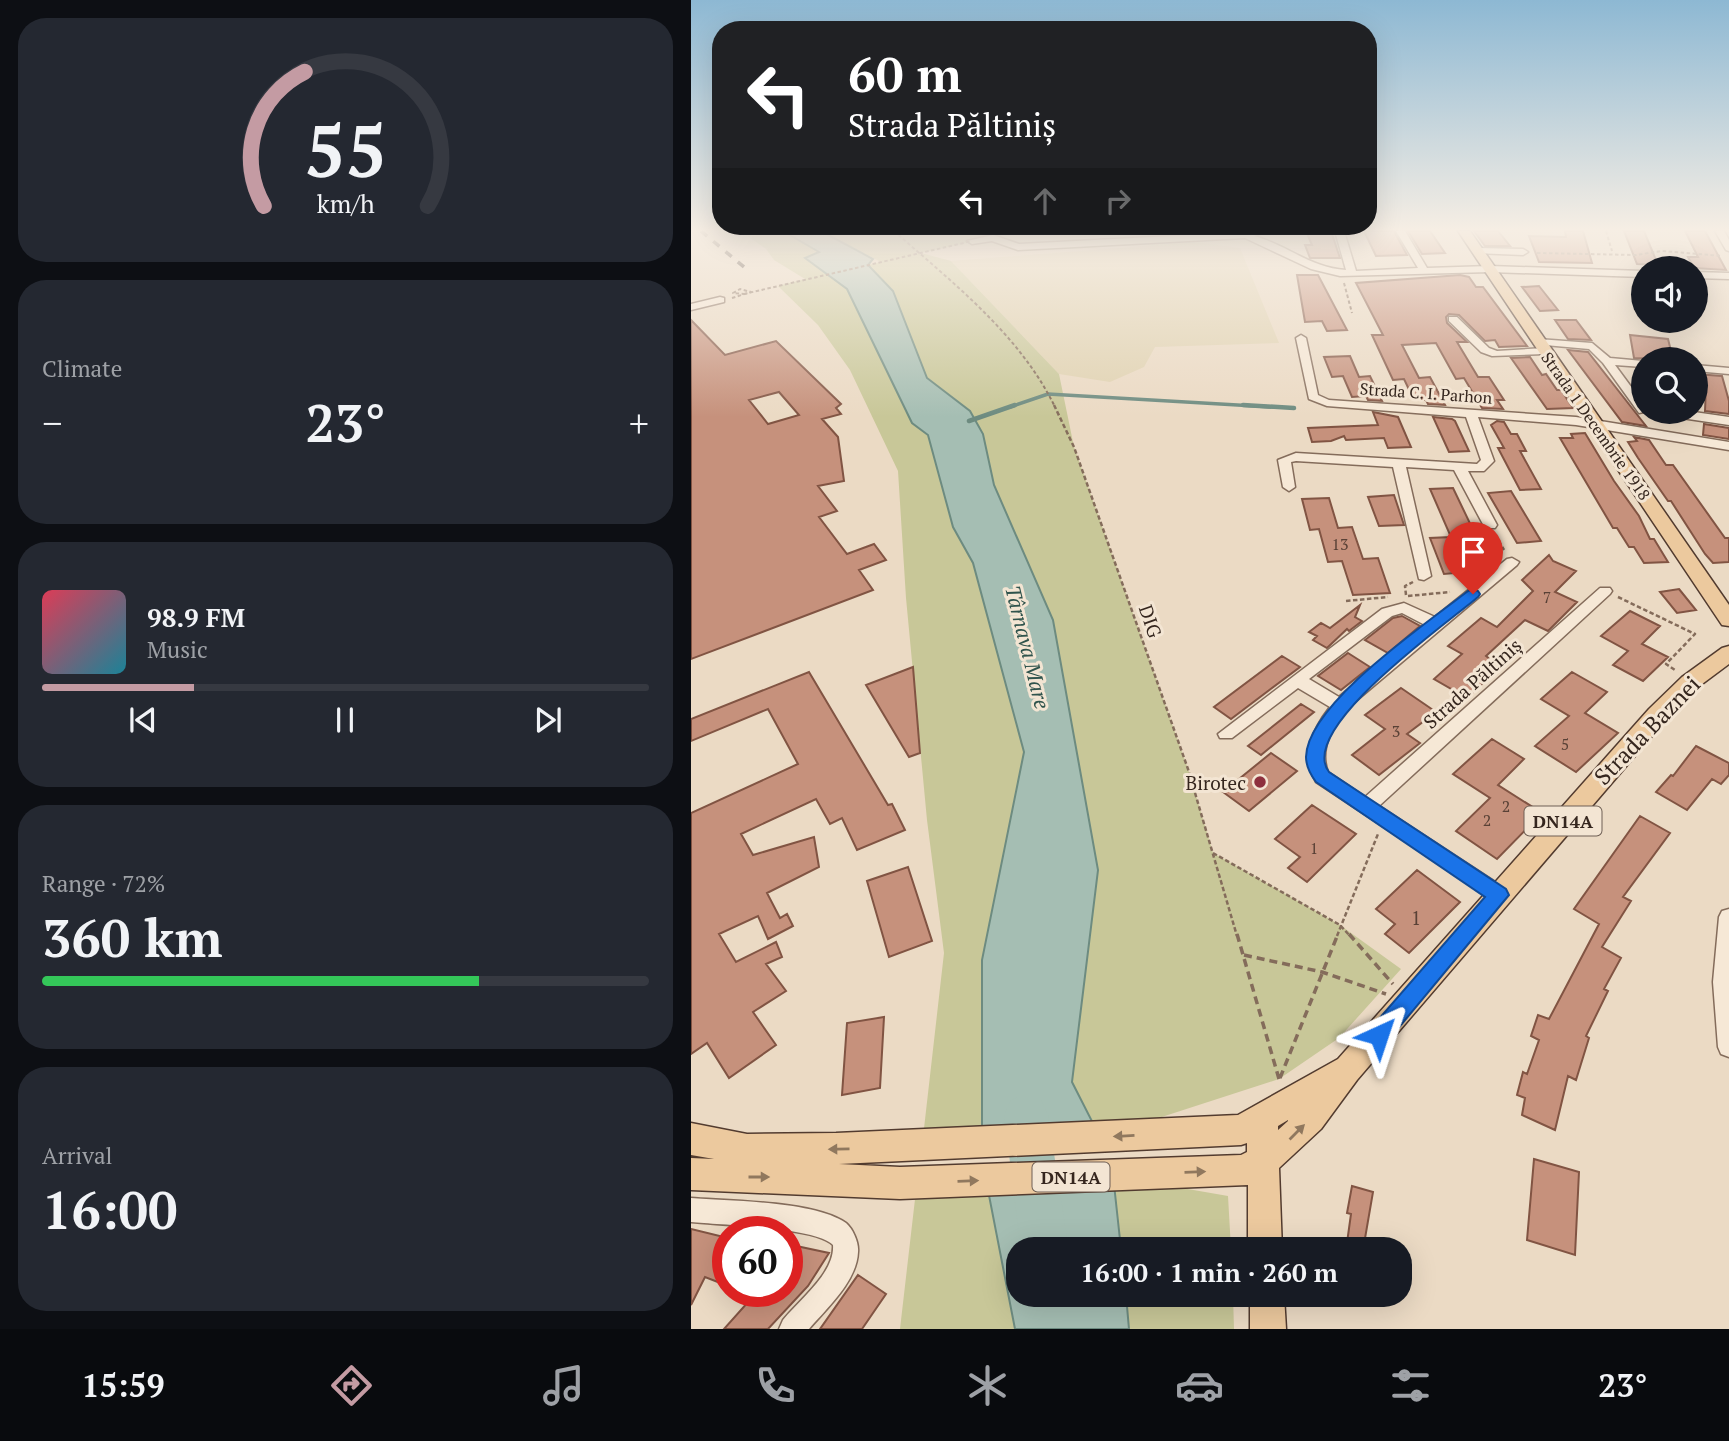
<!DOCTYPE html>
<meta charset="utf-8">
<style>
:root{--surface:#171b24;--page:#242831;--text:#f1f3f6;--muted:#9ea1a6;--line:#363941;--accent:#c49ba3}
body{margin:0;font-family:"PT Serif",serif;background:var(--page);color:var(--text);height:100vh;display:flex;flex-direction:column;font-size:26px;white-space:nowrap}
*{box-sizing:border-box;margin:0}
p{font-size:23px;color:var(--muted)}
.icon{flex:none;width:38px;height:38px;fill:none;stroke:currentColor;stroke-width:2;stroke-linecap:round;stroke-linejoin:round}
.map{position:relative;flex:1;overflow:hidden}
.details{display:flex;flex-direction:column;gap:18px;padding:18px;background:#0d0f14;width:691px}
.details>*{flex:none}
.top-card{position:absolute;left:21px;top:21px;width:665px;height:214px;border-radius:28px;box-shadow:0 7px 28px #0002;background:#202124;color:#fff;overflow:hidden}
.fabs{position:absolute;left:940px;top:256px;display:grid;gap:14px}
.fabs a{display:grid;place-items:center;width:77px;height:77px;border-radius:50%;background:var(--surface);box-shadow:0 7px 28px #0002;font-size:35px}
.speed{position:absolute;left:21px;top:1216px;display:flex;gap:14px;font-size:35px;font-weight:700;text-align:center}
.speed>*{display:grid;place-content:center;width:91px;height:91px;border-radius:50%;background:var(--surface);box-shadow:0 7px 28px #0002;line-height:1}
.speed .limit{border:10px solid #d22;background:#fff;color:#111}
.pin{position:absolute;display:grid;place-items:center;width:60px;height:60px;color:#fff;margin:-72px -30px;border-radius:50% 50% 50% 0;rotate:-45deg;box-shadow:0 0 7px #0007}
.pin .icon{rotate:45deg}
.me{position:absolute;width:77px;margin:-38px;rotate:42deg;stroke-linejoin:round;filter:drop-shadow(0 0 5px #0008)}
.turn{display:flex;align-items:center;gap:24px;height:147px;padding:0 21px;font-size:32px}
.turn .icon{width:91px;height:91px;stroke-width:2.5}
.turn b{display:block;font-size:49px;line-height:60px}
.lanes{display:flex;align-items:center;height:66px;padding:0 21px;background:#0003;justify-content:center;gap:35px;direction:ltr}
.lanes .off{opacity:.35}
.big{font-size:52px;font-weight:700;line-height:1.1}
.details .tile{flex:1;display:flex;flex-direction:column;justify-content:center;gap:10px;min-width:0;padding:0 24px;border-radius:28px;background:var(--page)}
.details .dial{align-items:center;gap:0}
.dial svg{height:182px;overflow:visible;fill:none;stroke:var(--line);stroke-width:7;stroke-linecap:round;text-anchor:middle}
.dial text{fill:var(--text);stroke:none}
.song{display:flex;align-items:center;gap:21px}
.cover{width:84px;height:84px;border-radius:10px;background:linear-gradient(135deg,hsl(350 70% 55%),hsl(190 70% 35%))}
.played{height:7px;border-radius:4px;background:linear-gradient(90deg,var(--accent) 25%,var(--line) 25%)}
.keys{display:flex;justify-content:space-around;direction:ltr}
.heat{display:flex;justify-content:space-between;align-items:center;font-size:38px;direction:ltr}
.charge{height:10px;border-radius:5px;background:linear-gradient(90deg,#34c759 72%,var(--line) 0)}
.trip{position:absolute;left:315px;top:1237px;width:406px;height:70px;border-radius:28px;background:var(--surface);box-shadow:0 7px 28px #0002;font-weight:700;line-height:70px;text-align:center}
.menu{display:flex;height:112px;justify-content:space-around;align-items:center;background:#090b0e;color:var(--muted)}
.menu .icon{width:49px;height:49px}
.menu .current{color:var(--accent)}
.menu b{font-size:32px;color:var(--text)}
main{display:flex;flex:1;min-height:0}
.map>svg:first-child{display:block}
.farmland{fill:#e0d2b1}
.green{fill:#c8c798}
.water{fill:#a5beb3;stroke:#6d8b80;stroke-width:2}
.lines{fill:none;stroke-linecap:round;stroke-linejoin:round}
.stream-far1{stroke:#6d8b80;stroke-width:3.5}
.stream{stroke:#6d8b80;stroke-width:4.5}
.river{fill:#a5beb3;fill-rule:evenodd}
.building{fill:#c6917c;stroke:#815443;stroke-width:2;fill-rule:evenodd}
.minor-casing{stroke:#846c5b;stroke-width:3}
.major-casing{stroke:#523b2f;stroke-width:3}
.path-far2{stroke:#846c5b;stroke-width:2;stroke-dasharray:3.5 2.5;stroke-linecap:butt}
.path-far1{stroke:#846c5b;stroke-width:2.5;stroke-dasharray:4.5 2.5;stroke-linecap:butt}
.path{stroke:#846c5b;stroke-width:3.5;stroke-dasharray:8 5;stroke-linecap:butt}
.minor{fill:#f6e8d6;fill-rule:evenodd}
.major{fill:#ecc99e;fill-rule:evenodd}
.rail{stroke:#35261e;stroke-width:3.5;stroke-dasharray:8 8;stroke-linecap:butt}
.path-bridge{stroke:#846c5b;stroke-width:2;stroke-dasharray:3.5 2.5;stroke-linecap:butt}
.oneway{fill:#90785e}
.route{fill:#1a73e8;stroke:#114b97;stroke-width:2}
.poi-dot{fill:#8e303d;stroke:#f3e5d3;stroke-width:2.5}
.labels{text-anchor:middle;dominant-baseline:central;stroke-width:6;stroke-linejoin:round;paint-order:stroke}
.far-street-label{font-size:16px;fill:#35261e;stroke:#f3e5d3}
.number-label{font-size:16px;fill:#594136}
.shield{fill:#f3e5d3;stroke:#6e5f54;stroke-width:2}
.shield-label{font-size:18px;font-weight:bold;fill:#35261e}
.street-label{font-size:19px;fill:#35261e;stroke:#f3e5d3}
.poi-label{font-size:19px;fill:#35261e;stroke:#f3e5d3;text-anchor:end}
.near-number-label{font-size:19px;fill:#594136}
.water-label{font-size:21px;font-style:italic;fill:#2f534c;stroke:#f3e5d3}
.near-street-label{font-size:23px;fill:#35261e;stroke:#f3e5d3}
</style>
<main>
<section class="details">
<div class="tile dial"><svg viewBox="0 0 100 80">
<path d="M14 69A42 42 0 1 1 86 69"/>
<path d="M14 69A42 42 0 0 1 32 10" stroke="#c49ba3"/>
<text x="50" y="56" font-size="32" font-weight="700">55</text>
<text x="50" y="72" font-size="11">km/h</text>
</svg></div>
<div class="tile"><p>Climate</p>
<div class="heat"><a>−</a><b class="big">23°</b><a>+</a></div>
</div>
<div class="tile">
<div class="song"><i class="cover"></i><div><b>98.9 FM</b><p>Music</p></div></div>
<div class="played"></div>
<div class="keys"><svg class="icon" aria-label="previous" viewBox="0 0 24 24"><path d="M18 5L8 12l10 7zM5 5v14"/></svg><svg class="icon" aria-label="pause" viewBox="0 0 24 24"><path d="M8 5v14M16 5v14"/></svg><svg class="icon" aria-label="next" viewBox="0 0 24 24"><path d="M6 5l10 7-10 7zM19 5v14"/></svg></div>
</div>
<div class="tile"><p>Range · 72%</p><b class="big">360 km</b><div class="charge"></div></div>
<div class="tile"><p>Arrival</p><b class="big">16:00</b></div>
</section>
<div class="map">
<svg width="1038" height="1329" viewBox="0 0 1038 1329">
<rect width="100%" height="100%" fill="#ebdac4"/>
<path class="farmland" d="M324,231H524L379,238Z
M504,242L549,248L588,343L464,347L453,367L419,382L368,374L260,261Z"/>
<path class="green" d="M49,231H92L129,252L115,258L156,289L221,423L237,434L262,527L282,562L333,753L291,960V1143L231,1146L253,953L236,820L215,598L207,471L159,370L127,325L87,286L114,279L83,260L75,249Z
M130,231H296L293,239L230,253L260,261L368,374L383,447L497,769L522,853L649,925L710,969L648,1038L588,1079L409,1137L381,1082L407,870L362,620L303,485L292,434L279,411L236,378L202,291L177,265L190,262Z
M422,1176L537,1196L540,1249H430Z
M295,1180L324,1329H209L226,1182Z
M435,1295H542L543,1329H438Z"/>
<path class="water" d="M92,231H130L182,259L177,265L202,291L236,378L279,411L292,434L303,485L362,620L407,870L381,1082L409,1137L291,1143V960L333,752L282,563L262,527L237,435L221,423L156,289L114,258L128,252Z
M422,1175L430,1249L327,1250V1295H435L438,1329H324L295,1180Z"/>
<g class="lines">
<path class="stream-far1" d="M319,407L357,394L583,407"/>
<path class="stream" d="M552,405L603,408
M278,421L324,405"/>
<path class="river" d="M335,1094L350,1100L357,1115L378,1250H330L313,1115L320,1100Z"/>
</g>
<path class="building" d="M615,231H640L649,258H619L614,245H621Z
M673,231H703L716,255L685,256Z
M717,231H739L754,253L731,254Z
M783,231H807L819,246H794Z
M874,231H892L901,263L848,262L838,236L875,237Z
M933,231H953L967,265L946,264Z
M994,231H1014L1035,270L1003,268L997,257H1007Z
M606,275H627L656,330L636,331L631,321L614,322Z
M769,275L778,277L785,287H792L836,346L808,347L804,340L794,341L768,315L758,314L755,317L756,323L776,342H766L787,377H798L813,400H806L812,409L791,408L773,378L765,379L745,343L711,345L728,378L739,377L754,405L737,404L735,400H723L713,379L702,380L681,335H692L665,283Z
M848,286L867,310L849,311L831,287Z
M0,320L34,355L85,341L150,404L145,408L150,414L131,419L147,437L153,481L127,486L146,511L128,517L156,554L183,544L195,560L168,570L182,590L0,659ZM88,392L108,415L77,424L58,400Z
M864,320H885L900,340L877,339Z
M939,335L977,339L982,359L943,358Z
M877,350L897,352L955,426L931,422Z
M659,356L668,377L679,376L691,401L677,400L675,396L661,397L652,376L641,377L633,357Z
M839,357L851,375L855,374L866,390H870L882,408L856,409L820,358Z
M1004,374L1031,376L1038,401V414L1014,411L1015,386L1004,385Z
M682,412L707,417L720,447L697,448L693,438L655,440L653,436L640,441L621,442L617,428L687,425Z
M742,417L761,419L764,421L778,451L758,452Z
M806,421L813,422L820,434H826L835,451H829L850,489L829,490L807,448H813L800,425Z
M1013,424L1038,428V439L1012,435Z
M894,433L923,481L948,516L959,539H963L977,562L953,563L943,547H938L926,528H922L869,438H882L880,434Z
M943,437L958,440L975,465H982L1034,538H1038V562L1022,563L1014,554L980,501H977L947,458L937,442L946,441Z
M762,488L786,538L773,539L788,571L753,574L739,538L760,537L739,489Z
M820,491L850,541L826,543L797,493Z
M703,495L713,525L688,526L677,497Z
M638,498L647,528L661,527L672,559L687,558L699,593L662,595L651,561L637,562L628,529L619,530L611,499Z
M858,555L862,561L885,571L864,592L886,602L857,631L834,620L795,656L809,667L776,698L743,679L771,654L757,646L790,618L806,627L842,591L831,580Z
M988,589L1005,610L986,613L969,592Z
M669,605L664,617L671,621L658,631L656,629L636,648L622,640L626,636L618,632L630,623L639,628Z
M939,611L969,626L951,644L977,657L952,681L922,665L937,651L910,636Z
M711,616L729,626L697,653L674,640L702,618Z
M657,653L679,667L650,690L627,676Z
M591,656L609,667L540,719L523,707Z
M222,667L229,753L218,757L175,685Z
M118,672L197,805L201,804L214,830L166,850L151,818L139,824L125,799L50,834L62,855L123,837L128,867L76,893L89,918L96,914L102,926L77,939L67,916L28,934L45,962L85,942L91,957L75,964L95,991L62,1012L85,1045L38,1078L16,1043L0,1054V813L107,764L77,709L0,741V719Z
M881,672L916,692L894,713L927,733L885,772L844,746L878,716L850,699Z
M710,688L745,712L716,734L729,743L688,775L661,755L694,729L674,715Z
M610,704L623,712L570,755L557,746Z
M801,739L833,759L807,785L851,813L806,859L765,831L799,798L762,774Z
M1005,746L1038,763V775L1030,784L1021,779L996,810L965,792L980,775L982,776Z
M580,753L606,771L558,811L532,792Z
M621,805L665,834L616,882L597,868L609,857L584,839Z
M949,816L979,833L932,897L940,901L911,947L930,958L913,989L917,991L895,1036L898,1038L885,1080L877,1076L864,1130L831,1115L834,1098L826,1095L832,1072L836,1074L848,1040L840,1036L847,1015L858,1019L908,924L883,909Z
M217,867L241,941L198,957L176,881Z
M726,870L769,902L718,953L694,934L704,924L685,909Z
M193,1017L189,1088L151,1095L156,1023Z
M843,1159L888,1172L884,1255L836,1240Z
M661,1186L682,1192L672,1250H655L660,1214L656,1213Z
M0,1229L37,1238V1286L14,1277L0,1305Z
M96,1244L138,1253L117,1286L77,1329H33L66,1292H96Z
M167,1275L195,1294L171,1329H129Z"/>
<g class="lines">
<defs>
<path id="minor" d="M576,231L563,236C596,245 620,268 655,270L644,231H653L665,271L727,268L705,231H714L736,268L799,266L952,271V277L799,272L649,276L620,269L554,238L327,250L301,241L281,244L276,241L302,235L328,244Z
M1024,231H1033L1038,240V251L1035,250Z
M787,248L832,249L837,252L832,255L784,253V249Z
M1004,272L1038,273V279L1004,278Z
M29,297L33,298V302L0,310V304Z
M758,317H766L798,348L806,351L853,348L858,351L853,354L801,356L790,352L758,321Z
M610,335L615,338L627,395L638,400L885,417L1038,442V450L885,425L787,417L803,461L793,471H777L806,525L804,528H794L763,470L715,467L740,576L733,580L728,579L702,467L605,461L600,462L604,487L598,491L592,487L587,460L605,453L786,464L790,460L775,417L636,406L618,399L605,338Z
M847,339L901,343L919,358L952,361V367L924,365L952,403V411H958L948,413L912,363L898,349L843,344V340Z
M1004,365L1038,368V374L1004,371Z
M964,411H996L1038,417V425L970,415Z
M821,558L828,562L826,565L660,705C644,723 627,747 637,772L674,797L909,588H919L921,591L919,594L688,806L815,889L818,895L815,901L808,903L625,782C610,755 621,730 639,707L607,688L541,738H529L527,734L691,609L713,603L744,617L816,559ZM711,613L734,625L648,697L618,679L701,616Z
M1038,909V1057L1030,1054L1027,1047L1022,982L1028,917L1031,911Z
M0,1198C39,1201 124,1201 155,1223C162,1229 168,1243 167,1252C166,1281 136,1308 118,1329H88L92,1320C108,1300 144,1273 142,1245C125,1227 28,1225 0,1222Z"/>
<path id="major" d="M767,231H779L1038,605V626L1031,625Z
M1038,646V664L1007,687L974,721L666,1080L630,1129L588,1168L591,1250H557V1185L209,1199L0,1190V1158L23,1159L0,1155V1123L56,1134L145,1133L547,1115L647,1059L958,709L991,677L1031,648ZM597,1120V1121L587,1130V1126ZM556,1143V1152L550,1155L209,1167L148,1164L550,1145Z
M559,1295H593L595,1329H559Z"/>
</defs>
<use href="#minor" class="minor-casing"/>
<use href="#major" class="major-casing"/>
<path class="path-far2" d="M203,231C262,283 329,335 364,407
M915,231L921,251
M846,253L945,255L971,251L1031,256
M653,283L661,313
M41,298L60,292L49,289L42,293L53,294"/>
<path class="path-far1" d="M363,405L383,447L497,769L546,936
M804,535L813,550
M715,595L714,586L722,582
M717,596L759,592
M927,597L1004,634L975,664L984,670
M655,601L697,597
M522,853L649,925L659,936
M646,936L687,834"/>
<path class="path" d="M546,934L588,1079
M658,934L702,984
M553,955L631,972L695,994
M589,1078L647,934"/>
<use href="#minor" class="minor"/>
<use href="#major" class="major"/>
<path class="rail" d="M10,231L53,267"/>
<path class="path-bridge" d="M53,294L281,241"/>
</g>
<defs><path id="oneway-solid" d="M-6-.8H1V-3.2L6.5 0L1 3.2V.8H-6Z" transform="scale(1.75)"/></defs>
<g class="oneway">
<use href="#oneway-solid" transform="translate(606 1132) rotate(-45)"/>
<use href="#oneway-solid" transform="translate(433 1136) rotate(177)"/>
<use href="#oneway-solid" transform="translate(148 1149) rotate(179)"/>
<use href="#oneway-solid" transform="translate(504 1172) rotate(-2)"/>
<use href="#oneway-solid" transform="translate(68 1177)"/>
<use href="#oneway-solid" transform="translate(277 1181) rotate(-2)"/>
</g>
<linearGradient id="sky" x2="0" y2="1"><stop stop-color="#8db8d3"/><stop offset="0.55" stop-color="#f6eee4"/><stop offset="1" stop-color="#f6eee4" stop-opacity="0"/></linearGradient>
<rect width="1038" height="417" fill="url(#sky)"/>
<path class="route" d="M782,589L787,591L789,594L787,597C758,622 605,729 638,772L815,889L818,895L695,1043L688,1046L680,1043L677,1035L680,1028L794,897L625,782C619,774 615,767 615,757C616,704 736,623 777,591Z"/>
<circle class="poi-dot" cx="569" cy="782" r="7"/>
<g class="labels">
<g class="far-street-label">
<text transform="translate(735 393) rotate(4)">Strada C. I. Parhon</text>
<text transform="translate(905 426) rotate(55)">Strada 1 Decembrie 1918</text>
</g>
<g class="number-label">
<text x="649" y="544">13</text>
<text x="856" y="597">7</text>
<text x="705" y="731">3</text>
<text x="874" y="744">5</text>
<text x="815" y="806">2</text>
<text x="796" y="820">2</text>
<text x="623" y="848">1</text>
</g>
<g class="shield">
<rect x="833.5" y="806.5" width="77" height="29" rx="5"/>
<rect x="341.5" y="1162.5" width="77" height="29" rx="5"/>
</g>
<g class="shield-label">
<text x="872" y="821">DN14A</text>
<text x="380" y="1177">DN14A</text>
</g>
<g class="street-label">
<text transform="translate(460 621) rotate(71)">DIG</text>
<text transform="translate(781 683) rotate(-42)">Strada Păltiniș</text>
</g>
<g class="poi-label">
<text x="555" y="782">Birotec</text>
</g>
<g class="near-number-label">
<text x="725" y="917">1</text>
</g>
<g class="water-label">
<text transform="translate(337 647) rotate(76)">Târnava Mare</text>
</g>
<g class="near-street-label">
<text transform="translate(956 730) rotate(-46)">Strada Baznei</text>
</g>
</g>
</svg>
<div class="fabs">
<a><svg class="icon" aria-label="sound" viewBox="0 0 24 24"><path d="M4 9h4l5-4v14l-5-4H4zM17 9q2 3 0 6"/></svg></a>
<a><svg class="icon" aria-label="search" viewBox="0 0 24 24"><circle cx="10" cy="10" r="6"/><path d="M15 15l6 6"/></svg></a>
</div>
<div class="speed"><div class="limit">60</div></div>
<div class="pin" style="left:782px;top:594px;background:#d93025"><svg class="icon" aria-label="arrive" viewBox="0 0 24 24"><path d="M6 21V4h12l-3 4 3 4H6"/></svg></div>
<svg class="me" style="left:688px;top:1035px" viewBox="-20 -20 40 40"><path d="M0-17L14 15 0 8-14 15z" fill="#1a73e8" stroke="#fff" stroke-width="4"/></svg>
<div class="trip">16:00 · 1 min · 260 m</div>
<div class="top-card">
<div class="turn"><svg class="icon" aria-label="left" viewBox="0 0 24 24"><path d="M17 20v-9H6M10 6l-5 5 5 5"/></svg><div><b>60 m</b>Strada Păltiniș</div></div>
<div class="lanes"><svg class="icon" aria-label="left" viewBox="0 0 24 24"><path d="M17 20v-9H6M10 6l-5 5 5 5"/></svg><svg class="icon off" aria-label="ahead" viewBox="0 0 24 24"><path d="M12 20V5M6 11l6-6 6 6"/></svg><svg class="icon off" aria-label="right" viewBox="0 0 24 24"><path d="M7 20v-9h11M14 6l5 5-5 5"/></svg></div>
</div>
</div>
</main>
<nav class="menu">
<b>15:59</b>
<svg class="icon current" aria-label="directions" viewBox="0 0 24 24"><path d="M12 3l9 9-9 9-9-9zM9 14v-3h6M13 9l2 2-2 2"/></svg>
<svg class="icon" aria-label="music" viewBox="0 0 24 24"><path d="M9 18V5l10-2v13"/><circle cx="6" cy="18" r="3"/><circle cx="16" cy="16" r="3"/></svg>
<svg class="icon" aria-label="phone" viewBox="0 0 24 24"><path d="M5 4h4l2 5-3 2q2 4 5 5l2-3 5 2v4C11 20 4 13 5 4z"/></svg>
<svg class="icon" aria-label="climate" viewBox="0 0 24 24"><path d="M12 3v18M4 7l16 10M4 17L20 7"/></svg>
<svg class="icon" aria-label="car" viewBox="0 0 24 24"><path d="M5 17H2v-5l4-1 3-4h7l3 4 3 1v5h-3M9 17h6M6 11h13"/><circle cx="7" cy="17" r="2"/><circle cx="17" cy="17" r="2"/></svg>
<svg class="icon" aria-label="filters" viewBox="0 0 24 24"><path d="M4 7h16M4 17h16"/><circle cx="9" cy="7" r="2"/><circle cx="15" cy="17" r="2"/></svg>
<b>23°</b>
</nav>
